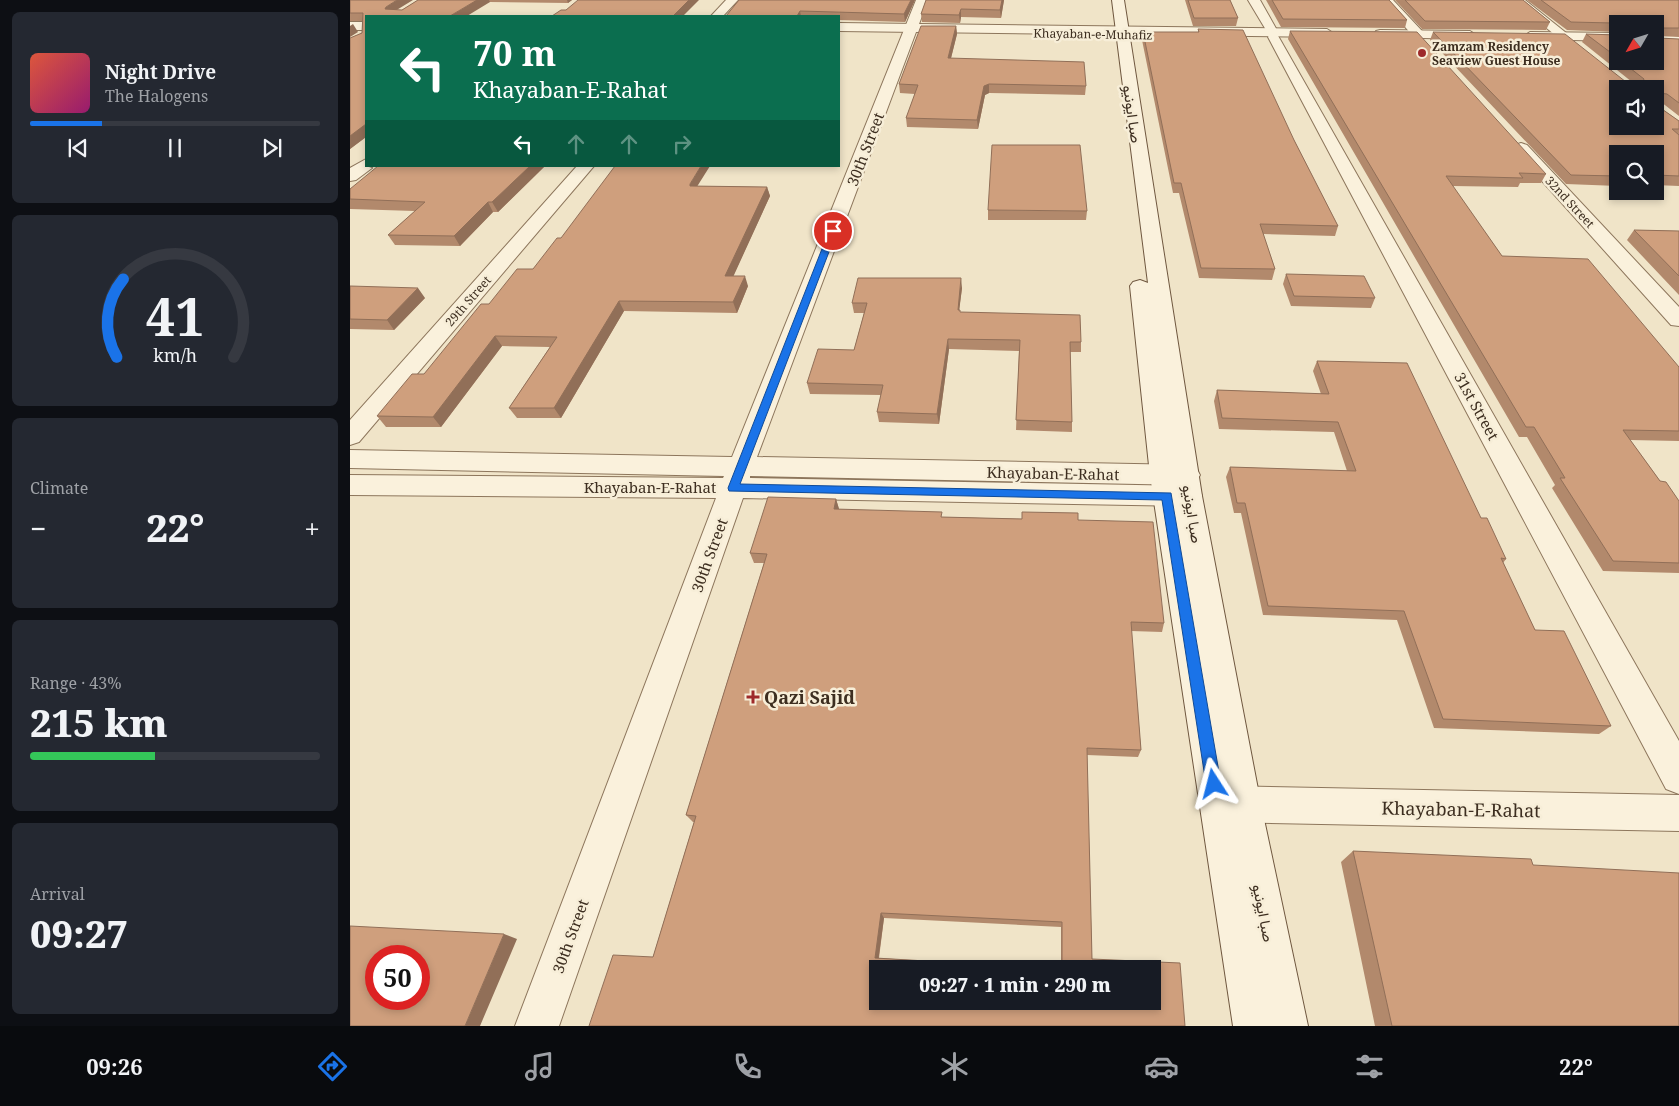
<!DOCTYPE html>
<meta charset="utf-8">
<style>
:root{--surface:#171b24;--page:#242831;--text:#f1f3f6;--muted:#9ea1a6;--line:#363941;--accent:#1a73e8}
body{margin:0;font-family:"Noto Serif",Vazirmatn,serif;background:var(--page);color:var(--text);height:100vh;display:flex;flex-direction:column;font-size:19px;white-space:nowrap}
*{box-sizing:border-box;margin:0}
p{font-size:16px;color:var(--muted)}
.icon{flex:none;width:28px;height:28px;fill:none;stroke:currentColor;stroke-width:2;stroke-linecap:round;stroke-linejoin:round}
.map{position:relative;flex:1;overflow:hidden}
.details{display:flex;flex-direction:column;gap:12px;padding:12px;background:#0d0f14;width:350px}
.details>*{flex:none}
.banner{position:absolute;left:15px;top:15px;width:475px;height:152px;border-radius:0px;box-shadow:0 2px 8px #0003;background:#0b6e4f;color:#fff;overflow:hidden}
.needle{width:32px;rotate:231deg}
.tools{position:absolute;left:1259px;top:15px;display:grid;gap:10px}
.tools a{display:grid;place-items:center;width:55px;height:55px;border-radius:0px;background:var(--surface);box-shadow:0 2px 8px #0003;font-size:25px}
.speed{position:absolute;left:15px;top:945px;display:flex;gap:10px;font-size:25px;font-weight:700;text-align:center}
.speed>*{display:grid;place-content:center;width:65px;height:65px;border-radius:50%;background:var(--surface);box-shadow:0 2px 8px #0003;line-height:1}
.speed .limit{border:8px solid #d22;background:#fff;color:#111}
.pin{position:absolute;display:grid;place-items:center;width:42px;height:42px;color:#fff;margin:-21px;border:2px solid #fff;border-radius:50%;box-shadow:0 1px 5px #0007}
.me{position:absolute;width:55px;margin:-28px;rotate:351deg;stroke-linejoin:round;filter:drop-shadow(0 0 4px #0008)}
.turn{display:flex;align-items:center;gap:18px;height:105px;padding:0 25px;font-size:22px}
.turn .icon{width:65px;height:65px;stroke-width:2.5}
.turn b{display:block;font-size:35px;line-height:42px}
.lanes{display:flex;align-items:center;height:48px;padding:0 25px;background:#0003;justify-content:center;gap:25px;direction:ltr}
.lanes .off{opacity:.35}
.big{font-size:38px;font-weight:800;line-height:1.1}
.details .card{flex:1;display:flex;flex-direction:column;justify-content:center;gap:8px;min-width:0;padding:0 18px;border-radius:8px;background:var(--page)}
.details .dial{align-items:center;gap:0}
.dial svg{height:130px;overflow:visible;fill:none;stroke:var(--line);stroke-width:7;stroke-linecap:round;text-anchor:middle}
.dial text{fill:var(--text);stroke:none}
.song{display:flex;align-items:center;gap:15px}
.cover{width:60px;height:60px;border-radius:8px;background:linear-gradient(135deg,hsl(10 70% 55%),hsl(320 70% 35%))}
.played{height:5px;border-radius:2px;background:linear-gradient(90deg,var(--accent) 25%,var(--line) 25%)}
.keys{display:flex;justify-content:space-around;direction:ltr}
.heat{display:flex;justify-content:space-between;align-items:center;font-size:28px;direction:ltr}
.charge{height:8px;border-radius:4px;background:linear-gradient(90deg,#34c759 43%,var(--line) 0)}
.trip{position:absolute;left:519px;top:960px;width:292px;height:50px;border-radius:0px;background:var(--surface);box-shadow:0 2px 8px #0003;font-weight:800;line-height:50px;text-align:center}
.tab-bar{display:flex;height:80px;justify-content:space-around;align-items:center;background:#090b0e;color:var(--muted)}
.tab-bar .icon{width:35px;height:35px}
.tab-bar .current{color:var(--accent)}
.tab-bar b{font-size:22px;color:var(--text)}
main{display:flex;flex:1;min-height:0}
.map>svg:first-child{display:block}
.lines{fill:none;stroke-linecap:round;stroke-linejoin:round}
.minor-casing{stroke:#8d765c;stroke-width:2}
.tertiary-casing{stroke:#8d765c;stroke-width:2}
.secondary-casing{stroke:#6f573f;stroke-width:2}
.minor{fill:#faf1dc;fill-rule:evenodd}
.tertiary{fill:#faf1dc;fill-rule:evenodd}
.secondary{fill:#faf1dc;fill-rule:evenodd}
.wall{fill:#b2896c;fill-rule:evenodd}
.shaded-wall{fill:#916f58}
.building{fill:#cf9f7d;stroke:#916f58;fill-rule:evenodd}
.route{fill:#1a73e8;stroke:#114b97}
.poi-dot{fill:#9e2a2b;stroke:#f7eed8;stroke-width:2}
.labels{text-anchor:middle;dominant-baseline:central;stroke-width:5;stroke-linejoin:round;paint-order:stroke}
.far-street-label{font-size:12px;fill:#3d2e20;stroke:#f7eed8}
.far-poi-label{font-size:12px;font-weight:bold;fill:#3d2e20;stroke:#f7eed8;text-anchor:start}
.street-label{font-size:15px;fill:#3d2e20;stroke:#f7eed8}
.near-poi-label{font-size:18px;font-weight:bold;fill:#3d2e20;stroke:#f7eed8;text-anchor:start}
.near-street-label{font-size:18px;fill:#3d2e20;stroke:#f7eed8}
</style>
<main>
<section class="details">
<div class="card">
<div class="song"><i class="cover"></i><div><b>Night Drive</b><p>The Halogens</p></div></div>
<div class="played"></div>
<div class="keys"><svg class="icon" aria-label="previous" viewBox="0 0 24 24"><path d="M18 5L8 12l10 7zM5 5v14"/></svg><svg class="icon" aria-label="pause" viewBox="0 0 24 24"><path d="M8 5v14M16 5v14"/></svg><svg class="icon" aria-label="next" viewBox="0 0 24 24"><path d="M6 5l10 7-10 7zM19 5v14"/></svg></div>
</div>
<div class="card dial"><svg viewBox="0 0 100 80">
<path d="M14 69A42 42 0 1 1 86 69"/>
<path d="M14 69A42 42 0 0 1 18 21" stroke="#1a73e8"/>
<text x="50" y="56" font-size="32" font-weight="700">41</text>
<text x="50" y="72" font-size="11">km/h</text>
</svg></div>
<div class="card"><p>Climate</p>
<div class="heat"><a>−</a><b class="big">22°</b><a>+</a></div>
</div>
<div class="card"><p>Range · 43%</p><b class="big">215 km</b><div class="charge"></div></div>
<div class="card"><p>Arrival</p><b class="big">09:27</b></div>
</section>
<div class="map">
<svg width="1329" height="1026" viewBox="0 0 1329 1026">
<rect width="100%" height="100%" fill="#f0e4c8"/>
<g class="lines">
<defs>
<path id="minor" d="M376,0H388L373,16H361Z
M566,0H578L407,457L837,465L846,468L850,475L846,482L837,485L400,476V478L839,486L849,489L852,496L849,503L839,506L393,498L209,1026H165L366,498L0,495V475L373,478L374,476L0,468V450L382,457Z
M898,0H910L928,32L927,34L1329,741V794L1316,789L918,37L919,35Z
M1031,0H1043L1072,31L1074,34L1072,37H1064Z
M1162,0H1175L1220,36L1218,39H1210Z
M1171,143L1177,145L1329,307V326L1321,325L1165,151L1163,148L1165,145Z
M16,159V166L22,168L6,180L0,181V168Z
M227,166H244L9,442L0,445V420Z"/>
<path id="tertiary" d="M0,22H16V30H0Z
M489,23L977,29L983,33L977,37L489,31Z
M1030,30L1120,31L1126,35L1120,39L1026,37L1024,34L1026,31Z
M1180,32L1268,33V41L1176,39L1174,36Z
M1305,34H1329V42H1305Z
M873,786L1329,795V831L873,822L860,817L855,804L860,791Z"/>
<path id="secondary" d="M762,0H774L852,496L911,805L958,1026H883L800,475L780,286L783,282L790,280L798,283Z"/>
</defs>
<use href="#minor" class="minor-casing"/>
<use href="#tertiary" class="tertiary-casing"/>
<use href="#secondary" class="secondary-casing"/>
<use href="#minor" class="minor"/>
<use href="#tertiary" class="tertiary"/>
<use href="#secondary" class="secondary"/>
</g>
<path class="wall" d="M0,0L48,10H52L68,0H222L218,3L140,2L16,16V137L0,149V38L12,33V21H0Z
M389,0H565L555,22L489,20V16H376Z
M576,0H654L651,18L611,17L610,23L572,22L571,14Z
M835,0H880L888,18L886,26H843Z
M916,0H1039L1057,20L1055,28L931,27Z
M1045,0H1173L1200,22L1196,30L1072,29Z
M1177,0H1329V37L1308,36V38L1329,39V116L1311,102H1309V107L1329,121V186L1305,185V154H1268V186L1216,184L1080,40L1083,32L1276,82H1282L1232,42L1236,34L1268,35V61H1305V24H1268V32L1217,30Z
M606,26L607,34L601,58L736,86L735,95L639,93L635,95L628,129L557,127L556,118L565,94L550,93L549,84Z
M848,29L944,140L988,226L985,236L913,234L925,269L922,280L849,278L829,193H823L792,40L793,32H848Z
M940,31L1196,174L1191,183H1170L1168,187L1102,186L1152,256L1329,367V441L1280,440L1310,481L1329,501V573L1253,571L1202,488L1205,485L1177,437H1169L938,39Z
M195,166L148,212H143L110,246L45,245L38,235L65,211L0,209V189Z
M348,186L417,187L420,196L383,276L398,286L387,313L274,311L211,418H167L159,408L200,347L152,346L91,427H36L27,416L74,374L139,304L183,269L211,238Z
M638,210L737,211L736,220H638Z
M1284,230L1329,231V295L1277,240Z
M936,274L1025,298L1021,308L941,306L933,284Z
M0,286L75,298L44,330L0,329Z
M612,288L609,310L610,312L731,342V352H720L722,422V432L666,430L669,351L599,349L589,424L529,422L527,412L531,395L460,394L457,383L504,350L514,313H504L502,303Z
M967,361L1131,518L1156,559L1153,563L1185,630L1261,726L1249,734L1084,728L1047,620L913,615L891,513H884L876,477L880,467L997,471L984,432L869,429L864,401L867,390L971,394L963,371Z
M486,499L489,509L592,517L728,520L814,623L812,632L781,631L791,750L788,757L737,755L742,959L835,1026L303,957L344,822H343L336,815L414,563H404L400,553ZM534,918L711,927V969L529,958Z
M1003,851L1183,865L1329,1026H1025L991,862Z"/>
<path class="shaded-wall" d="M47,0H63L40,14L35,9L36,7Z
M127,0H139L140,2L117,16H100Z
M217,0H222L218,3Z
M339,0H349L333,16H323Z
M561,0H565L555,22L554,14Z
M652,0H654L651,18L650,10Z
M611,9V17L610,23L609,15Z
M450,11L451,16H447Z
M3,24L8,32L0,37V26Z
M606,26L607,34L599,66L598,58Z
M639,84V93L635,95L628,129L627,120L634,86Z
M16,124V137L0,149V136Z
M180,166H195L148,212L142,202Z
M351,166H360L343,193L340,186V184Z
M417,187L420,196L379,286L375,276Z
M138,202L143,212L110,246L104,236Z
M395,276L398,286L387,313L383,302Z
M611,278L612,288L608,320V310Z
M68,288L75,298L44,330L37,320Z
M269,301L274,311L211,418L204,408Z
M145,336L152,346L91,427L83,417Z
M598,339L599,349L589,424L587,414Z
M486,499L489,509H484Z
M531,913L534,918L528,962L525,958Z
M154,934L167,939L130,1026H115Z"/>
<path class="building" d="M0,0H47L36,7L35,9L52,10L68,0H127L100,16H16V124L0,136V38L12,33L13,13H0Z
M228,0H339L323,16H202L211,10H216Z
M389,0H561L554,14L450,11L447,16H376Z
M576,0H652L650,10L611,9L609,15L571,14Z
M838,0H880L888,18H844Z
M922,0H1039L1057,20L933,19Z
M1055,0H1173L1200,22L1075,21Z
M1191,0H1329V28H1310L1308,38L1329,39V103L1317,94L1309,93V107L1329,121V129H1322L1329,135V176L1305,175V154H1268V176L1221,175L1083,32L1215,34L1276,82H1293L1294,79L1271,61H1305V24L1221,22ZM1268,89H1305V126H1268Z
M571,26H606L598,58L734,62L736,86L639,84L634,86L627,120L556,118L568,85L549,84Z
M848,29L893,30L944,140L988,226L910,224L925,269L851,268L831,183H824L793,32H849Z
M940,31L1067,32L1196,174L1169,173L1173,178L1096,176L1152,256L1238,259L1329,367V431L1273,430L1310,481L1316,482L1329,501V563L1263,561L1210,478H1215L1184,427H1176Z
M1236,34L1268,35V58Z
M642,145H730L737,211L638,210Z
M28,166H180L142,202H138L104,236L38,235L75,202L0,199V189Z
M265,166H351L340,184V186L417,187L375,276H395L383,302L269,301L204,408H159L207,337L145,336L83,417L27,416L62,374H74L131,304H139L167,269H183L207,238H211Z
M1284,230L1329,231V276Z
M936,274L1014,276L1025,298L944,296Z
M508,278H611L608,310H610V312L730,315L731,342H720L722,422L666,420L670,340L598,339L587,414L527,412L533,385L457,383L468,349L504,350L517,303H502Z
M0,286L68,288L37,320L0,319Z
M967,361L1057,363L1131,518H1137L1156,559L1151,558L1185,630L1214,631L1261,726L1093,719L1054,611L918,606L895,503H887L880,467L1006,471L988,422L872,418L867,390L979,394Z
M418,497L486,499L484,509L592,512L591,517L672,519V512L728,513V520L803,522L814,623L781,622L791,750L737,748L742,959L830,963L835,1026H239L263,955L303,957L346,816L336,815L417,554L400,553ZM531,913L712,922V969H802V1001H528V969H712L525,958Z
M1003,851L1181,859L1183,865L1329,873V1026H1042Z
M0,926L154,934L115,1026H0ZM26,956H69V999H26Z"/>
<path class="route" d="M483,228L487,231L390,484L821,493L871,784L869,790L864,792L858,790L856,784L812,500L379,491L378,488L479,231Z"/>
<g class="poi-dot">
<circle cx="1072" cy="53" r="5"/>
<path d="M400.5 689.5h5v5h5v5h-5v5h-5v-5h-5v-5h5z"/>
</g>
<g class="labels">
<g class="far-street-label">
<text transform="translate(743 34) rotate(1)">Khayaban-e-Muhafiz</text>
<text transform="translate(1220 202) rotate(47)">32nd Street</text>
<text transform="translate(118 301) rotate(-49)">29th Street</text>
</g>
<g class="far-poi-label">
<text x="1082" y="46">Zamzam Residency<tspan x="1082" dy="14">Seaview Guest House</tspan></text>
</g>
<g class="street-label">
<text transform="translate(783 114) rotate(82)">صبا ایونیو</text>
<text transform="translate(515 149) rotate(-69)">30th Street</text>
<text transform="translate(1127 406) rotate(61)">31st Street</text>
<text transform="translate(703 473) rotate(1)">Khayaban-E-Rahat</text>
<text x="300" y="487">Khayaban-E-Rahat</text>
<text transform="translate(843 514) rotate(81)">صبا ایونیو</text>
<text transform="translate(359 555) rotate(-70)">30th Street</text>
<text transform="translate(914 913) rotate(79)">صبا ایونیو</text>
<text transform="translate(220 936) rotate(-70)">30th Street</text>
</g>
<g class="near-poi-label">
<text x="414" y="697">Qazi Sajid</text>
</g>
<g class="near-street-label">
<text transform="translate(1111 809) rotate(1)">Khayaban-E-Rahat</text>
</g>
</g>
</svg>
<div class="tools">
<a><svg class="needle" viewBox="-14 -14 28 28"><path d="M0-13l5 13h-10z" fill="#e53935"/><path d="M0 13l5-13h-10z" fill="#9ea1a6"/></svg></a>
<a><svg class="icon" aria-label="sound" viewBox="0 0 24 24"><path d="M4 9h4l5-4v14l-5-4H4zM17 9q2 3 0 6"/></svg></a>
<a><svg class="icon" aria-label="search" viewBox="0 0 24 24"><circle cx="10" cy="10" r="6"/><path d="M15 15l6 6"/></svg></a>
</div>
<div class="speed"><div class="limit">50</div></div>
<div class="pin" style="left:483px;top:231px;background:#d93025"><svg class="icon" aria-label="arrive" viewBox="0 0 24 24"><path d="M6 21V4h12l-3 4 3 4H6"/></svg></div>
<svg class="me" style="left:864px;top:784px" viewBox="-20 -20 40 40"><path d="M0-17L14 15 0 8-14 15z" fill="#1a73e8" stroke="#fff" stroke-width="4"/></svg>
<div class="trip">09:27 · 1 min · 290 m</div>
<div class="banner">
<div class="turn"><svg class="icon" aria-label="left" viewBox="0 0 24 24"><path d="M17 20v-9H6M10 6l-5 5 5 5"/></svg><div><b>70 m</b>Khayaban-E-Rahat</div></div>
<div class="lanes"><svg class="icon" aria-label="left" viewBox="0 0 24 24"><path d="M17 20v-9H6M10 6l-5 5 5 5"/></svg><svg class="icon off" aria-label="ahead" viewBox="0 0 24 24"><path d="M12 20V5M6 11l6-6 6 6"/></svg><svg class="icon off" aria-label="ahead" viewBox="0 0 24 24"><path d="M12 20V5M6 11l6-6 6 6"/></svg><svg class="icon off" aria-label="right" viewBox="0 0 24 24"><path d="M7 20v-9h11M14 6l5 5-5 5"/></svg></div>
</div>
</div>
</main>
<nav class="tab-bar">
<b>09:26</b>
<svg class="icon current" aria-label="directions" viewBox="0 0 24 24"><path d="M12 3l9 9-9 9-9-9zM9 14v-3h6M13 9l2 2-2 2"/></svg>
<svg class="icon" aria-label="music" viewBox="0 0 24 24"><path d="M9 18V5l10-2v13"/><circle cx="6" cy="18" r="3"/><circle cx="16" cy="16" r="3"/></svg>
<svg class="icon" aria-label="phone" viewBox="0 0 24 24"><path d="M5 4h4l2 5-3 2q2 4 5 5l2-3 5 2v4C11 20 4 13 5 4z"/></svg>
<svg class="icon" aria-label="climate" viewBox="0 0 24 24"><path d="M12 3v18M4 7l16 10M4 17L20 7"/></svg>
<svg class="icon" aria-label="car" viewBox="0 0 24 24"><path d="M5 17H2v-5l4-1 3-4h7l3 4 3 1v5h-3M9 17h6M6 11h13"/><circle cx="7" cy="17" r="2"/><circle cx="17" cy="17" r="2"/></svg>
<svg class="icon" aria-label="filters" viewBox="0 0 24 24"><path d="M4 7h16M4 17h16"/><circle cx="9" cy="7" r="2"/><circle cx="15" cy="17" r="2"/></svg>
<b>22°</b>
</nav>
